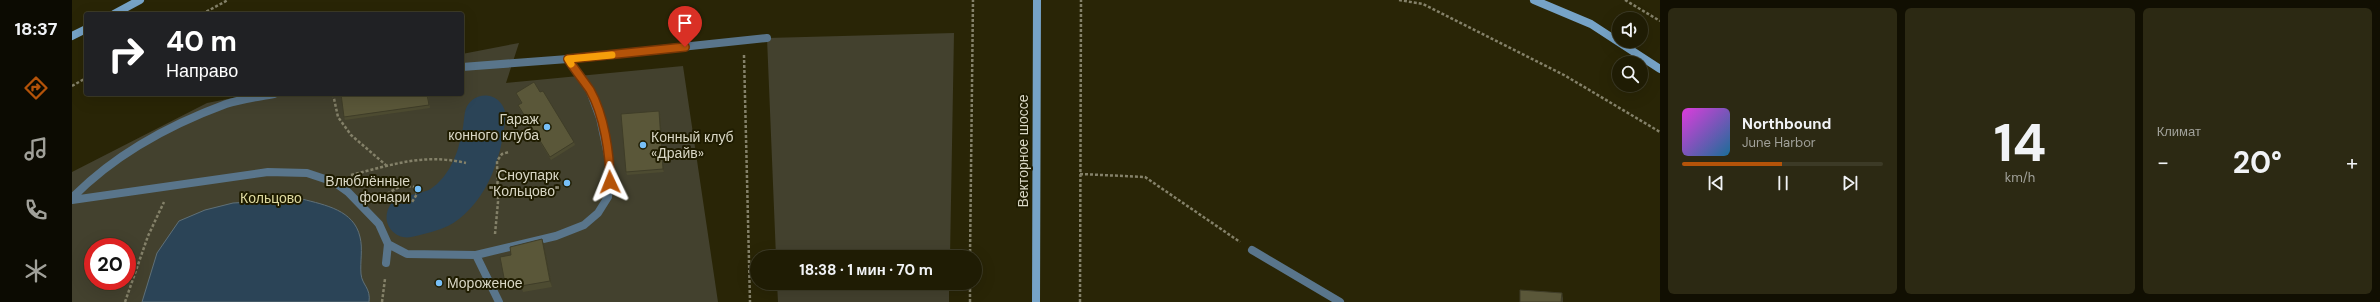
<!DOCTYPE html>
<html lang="ru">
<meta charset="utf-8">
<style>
:root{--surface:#1f1c04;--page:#2c2913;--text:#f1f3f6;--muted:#a1a19a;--line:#3c3a26;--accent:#b45309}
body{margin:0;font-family:"DM Sans",sans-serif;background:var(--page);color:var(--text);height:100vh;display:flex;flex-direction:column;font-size:15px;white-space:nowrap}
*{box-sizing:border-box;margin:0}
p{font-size:13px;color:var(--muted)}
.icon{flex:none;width:22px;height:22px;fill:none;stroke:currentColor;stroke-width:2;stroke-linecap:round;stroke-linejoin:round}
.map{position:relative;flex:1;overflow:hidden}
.drawer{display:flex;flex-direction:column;gap:8px;padding:8px;background:#110f02;width:720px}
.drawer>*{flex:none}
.banner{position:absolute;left:12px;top:12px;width:380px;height:84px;border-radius:4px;box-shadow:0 4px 16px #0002,0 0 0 1px var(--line);background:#202124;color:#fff;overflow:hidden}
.controls{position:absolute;left:1540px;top:12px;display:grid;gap:8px}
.controls a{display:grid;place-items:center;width:36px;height:36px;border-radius:50%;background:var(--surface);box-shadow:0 4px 16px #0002,0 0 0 1px var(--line);font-size:20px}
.speed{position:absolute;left:12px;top:238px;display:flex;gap:8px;font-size:20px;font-weight:700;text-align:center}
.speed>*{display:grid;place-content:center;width:52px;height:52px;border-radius:50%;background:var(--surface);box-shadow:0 4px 16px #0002,0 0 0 1px var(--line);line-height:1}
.speed .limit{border:6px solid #d22;background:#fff;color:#111}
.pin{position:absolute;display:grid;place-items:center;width:34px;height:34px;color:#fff;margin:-41px -17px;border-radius:50% 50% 50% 0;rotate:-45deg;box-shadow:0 0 4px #0007}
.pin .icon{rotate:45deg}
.me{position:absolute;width:44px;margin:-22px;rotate:358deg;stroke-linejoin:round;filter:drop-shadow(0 0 3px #0008)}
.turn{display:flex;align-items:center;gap:14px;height:84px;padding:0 16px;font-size:18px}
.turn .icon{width:52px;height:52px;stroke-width:2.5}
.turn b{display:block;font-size:28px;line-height:34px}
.big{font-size:30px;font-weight:700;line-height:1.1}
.drawer .widget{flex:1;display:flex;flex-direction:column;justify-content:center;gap:6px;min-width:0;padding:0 14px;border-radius:6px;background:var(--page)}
.drawer .dial{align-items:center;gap:0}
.dial b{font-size:52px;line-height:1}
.song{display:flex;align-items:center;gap:12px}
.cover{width:48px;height:48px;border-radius:6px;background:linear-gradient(135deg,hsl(300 70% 55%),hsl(200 70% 35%))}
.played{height:4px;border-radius:2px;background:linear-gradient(90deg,var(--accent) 50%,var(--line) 50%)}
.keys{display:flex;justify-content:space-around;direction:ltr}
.heat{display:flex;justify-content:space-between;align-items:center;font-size:22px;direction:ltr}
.drawer .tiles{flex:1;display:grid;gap:8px;grid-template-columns:repeat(3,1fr)}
.trip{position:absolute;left:678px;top:250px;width:232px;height:40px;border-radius:20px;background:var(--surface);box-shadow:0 4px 16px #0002,0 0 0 1px var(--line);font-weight:700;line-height:40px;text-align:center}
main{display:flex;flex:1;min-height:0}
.tabs{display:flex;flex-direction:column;width:72px;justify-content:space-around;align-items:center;background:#0c0b02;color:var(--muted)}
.tabs .icon{width:28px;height:28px}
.tabs .active{color:var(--accent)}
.tabs b{font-size:18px;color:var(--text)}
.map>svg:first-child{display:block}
.green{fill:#43412e;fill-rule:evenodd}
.water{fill:#2b4457;stroke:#5f7078}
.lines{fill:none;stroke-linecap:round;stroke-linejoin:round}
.river{stroke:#2b4457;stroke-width:41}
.path{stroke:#848169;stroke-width:2.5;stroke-dasharray:3 2;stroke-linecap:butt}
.lane{stroke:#59758b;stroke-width:8}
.street{stroke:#59758b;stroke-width:8}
.secondary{stroke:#76a3c7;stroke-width:8}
.wall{fill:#4d4b31}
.shaded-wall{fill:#3f3d28}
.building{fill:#5a5739;stroke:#3f3d28}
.route-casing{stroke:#753606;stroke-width:10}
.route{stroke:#b45309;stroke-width:7}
.slow{stroke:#f59e0b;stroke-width:7}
.poi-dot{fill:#77bff7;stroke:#1f1c00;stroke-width:1.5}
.labels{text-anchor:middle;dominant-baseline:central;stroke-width:4;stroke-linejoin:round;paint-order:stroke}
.poi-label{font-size:14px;fill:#d9d7c5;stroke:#1f1c00;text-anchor:end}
.street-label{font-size:14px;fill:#d9d7c5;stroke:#1f1c00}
.park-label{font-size:14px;fill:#dfdaa0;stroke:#1f1c00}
</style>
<main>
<nav class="tabs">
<b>18:37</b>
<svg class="icon active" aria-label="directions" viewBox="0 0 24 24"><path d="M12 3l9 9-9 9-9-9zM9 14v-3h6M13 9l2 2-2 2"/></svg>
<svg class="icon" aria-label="music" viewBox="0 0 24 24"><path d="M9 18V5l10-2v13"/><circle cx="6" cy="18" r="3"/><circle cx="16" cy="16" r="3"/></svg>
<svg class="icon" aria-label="phone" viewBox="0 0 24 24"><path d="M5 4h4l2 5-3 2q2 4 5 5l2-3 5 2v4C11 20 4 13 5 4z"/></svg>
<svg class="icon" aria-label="climate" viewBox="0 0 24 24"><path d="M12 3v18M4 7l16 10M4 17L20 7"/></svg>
</nav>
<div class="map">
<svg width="1588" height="302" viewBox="0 0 1588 302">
<rect width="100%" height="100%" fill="#292506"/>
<path class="green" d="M882,33L878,257H704L695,38Z
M447,43L434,83L611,66L646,302H0V172L135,103L181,94H390V54ZM21,247H55V281H21Z
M705,283H877V302H706Z"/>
<path class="water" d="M230,199C253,205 282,210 288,237C291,249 288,261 289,274C290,285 299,288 297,302H70L85,253L107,221L133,210L161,203Z"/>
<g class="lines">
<path class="river" d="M335,217C346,214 361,212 370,206C399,186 410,149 413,116"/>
<path class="path" d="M1327,0L1351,4L1492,75L1588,132
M1553,0L1588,21
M130,14L156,0
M672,55L678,302
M0,86L14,78
M261,94L266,117L279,135L315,166
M1008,174L1073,177L1168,242
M279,175C320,165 351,153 394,163
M331,185L342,187L345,194L340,202L326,203L311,200L318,192Z
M423,234L426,202L425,161L430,154L437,152
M898,257L901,0
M53,302L76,236L92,202
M310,302L313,279
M898,302V283
M1008,302L1009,0"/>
<path class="lane" d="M496,59L695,38
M0,198C42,155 97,125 154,104C169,99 186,97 202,94
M0,200L196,172L235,173L262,182L276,192L307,224L316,244L314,263
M316,244L335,254L404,255L484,236L512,225L526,213L536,197L538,165L528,118L518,91L496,59L390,67
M404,255L427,302"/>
<path class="street" d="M1180,250L1268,302"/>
<path class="secondary" d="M1462,0L1519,24L1588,69
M42,14L68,0
M0,36L14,29
M964,302L965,0"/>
</g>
<path class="wall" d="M468,92L502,142L503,145L479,160L447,108L446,105L449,103L444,93Z
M269,94H356L358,108L273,120L272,117Z
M587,111L588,114L592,172L555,175L554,172Z
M470,239L472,245L480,287L451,292L449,285L435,288L433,283Z"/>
<path class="shaded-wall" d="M587,111L588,114L592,172L591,169Z
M470,239L472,245L480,287L478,281Z
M1490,293L1491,298V302H1489Z"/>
<path class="building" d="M462,82L468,92L471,91L502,142L478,157L446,105L450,103L444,93Z
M269,94H355L357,105L272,117Z
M587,111L591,169L554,172L549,114Z
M470,239L478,281L449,286L448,280L433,283L428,257L439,255L438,247Z
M1448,290L1490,293L1489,302H1448Z"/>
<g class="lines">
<defs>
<path id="route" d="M538,182C538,153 532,115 518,90C511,80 503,70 496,59L613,47"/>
</defs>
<use href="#route" class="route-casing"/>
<use href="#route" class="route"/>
<path class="slow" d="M499,64L496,59L540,55"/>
</g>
<g class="poi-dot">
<circle cx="475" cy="127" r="4"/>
<circle cx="571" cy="145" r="4"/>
<circle cx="495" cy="183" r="4"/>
<circle cx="346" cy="189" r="4"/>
<circle cx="367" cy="283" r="4"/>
</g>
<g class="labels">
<g class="poi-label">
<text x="467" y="119">Гараж<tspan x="467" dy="16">конного клуба</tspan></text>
<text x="579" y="137" text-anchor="start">Конный клуб<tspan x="579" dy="16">«Драйв»</tspan></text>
<text x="487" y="175">Сноупарк<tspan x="487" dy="16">"Кольцово"</tspan></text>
<text x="338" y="181">Влюблённые<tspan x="338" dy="16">фонари</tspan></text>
<text x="375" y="283" text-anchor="start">Мороженое</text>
</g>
<g class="street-label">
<text transform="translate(951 151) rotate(-90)">Векторное шоссе</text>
</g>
<g class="park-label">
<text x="199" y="198">Кольцово</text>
</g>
</g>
</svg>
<div class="controls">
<a><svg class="icon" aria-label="sound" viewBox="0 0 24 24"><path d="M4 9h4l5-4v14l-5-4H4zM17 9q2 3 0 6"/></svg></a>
<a><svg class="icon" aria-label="search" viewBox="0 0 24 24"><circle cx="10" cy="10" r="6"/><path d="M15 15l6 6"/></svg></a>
</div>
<div class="speed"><div class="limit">20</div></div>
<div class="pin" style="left:613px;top:47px;background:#d93025"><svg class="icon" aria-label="arrive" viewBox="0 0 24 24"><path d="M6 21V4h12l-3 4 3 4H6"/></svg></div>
<svg class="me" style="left:538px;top:182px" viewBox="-20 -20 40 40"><path d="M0-17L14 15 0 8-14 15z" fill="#b45309" stroke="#fff" stroke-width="4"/></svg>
<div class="trip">18:38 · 1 мин · 70 m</div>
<div class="banner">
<div class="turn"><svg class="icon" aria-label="right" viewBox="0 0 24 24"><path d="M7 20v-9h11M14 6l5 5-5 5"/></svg><div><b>40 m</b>Направо</div></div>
</div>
</div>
<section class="drawer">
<div class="tiles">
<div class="widget">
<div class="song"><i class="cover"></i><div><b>Northbound</b><p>June Harbor</p></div></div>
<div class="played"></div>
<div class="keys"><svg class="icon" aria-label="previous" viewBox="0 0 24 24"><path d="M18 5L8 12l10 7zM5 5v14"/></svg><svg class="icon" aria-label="pause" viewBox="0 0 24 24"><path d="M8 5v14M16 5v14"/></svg><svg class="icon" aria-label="next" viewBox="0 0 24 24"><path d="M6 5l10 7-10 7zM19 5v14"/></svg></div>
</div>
<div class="widget dial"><b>14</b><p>km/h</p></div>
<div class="widget"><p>Климат</p>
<div class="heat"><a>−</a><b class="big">20°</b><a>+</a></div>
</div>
</div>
</section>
</main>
